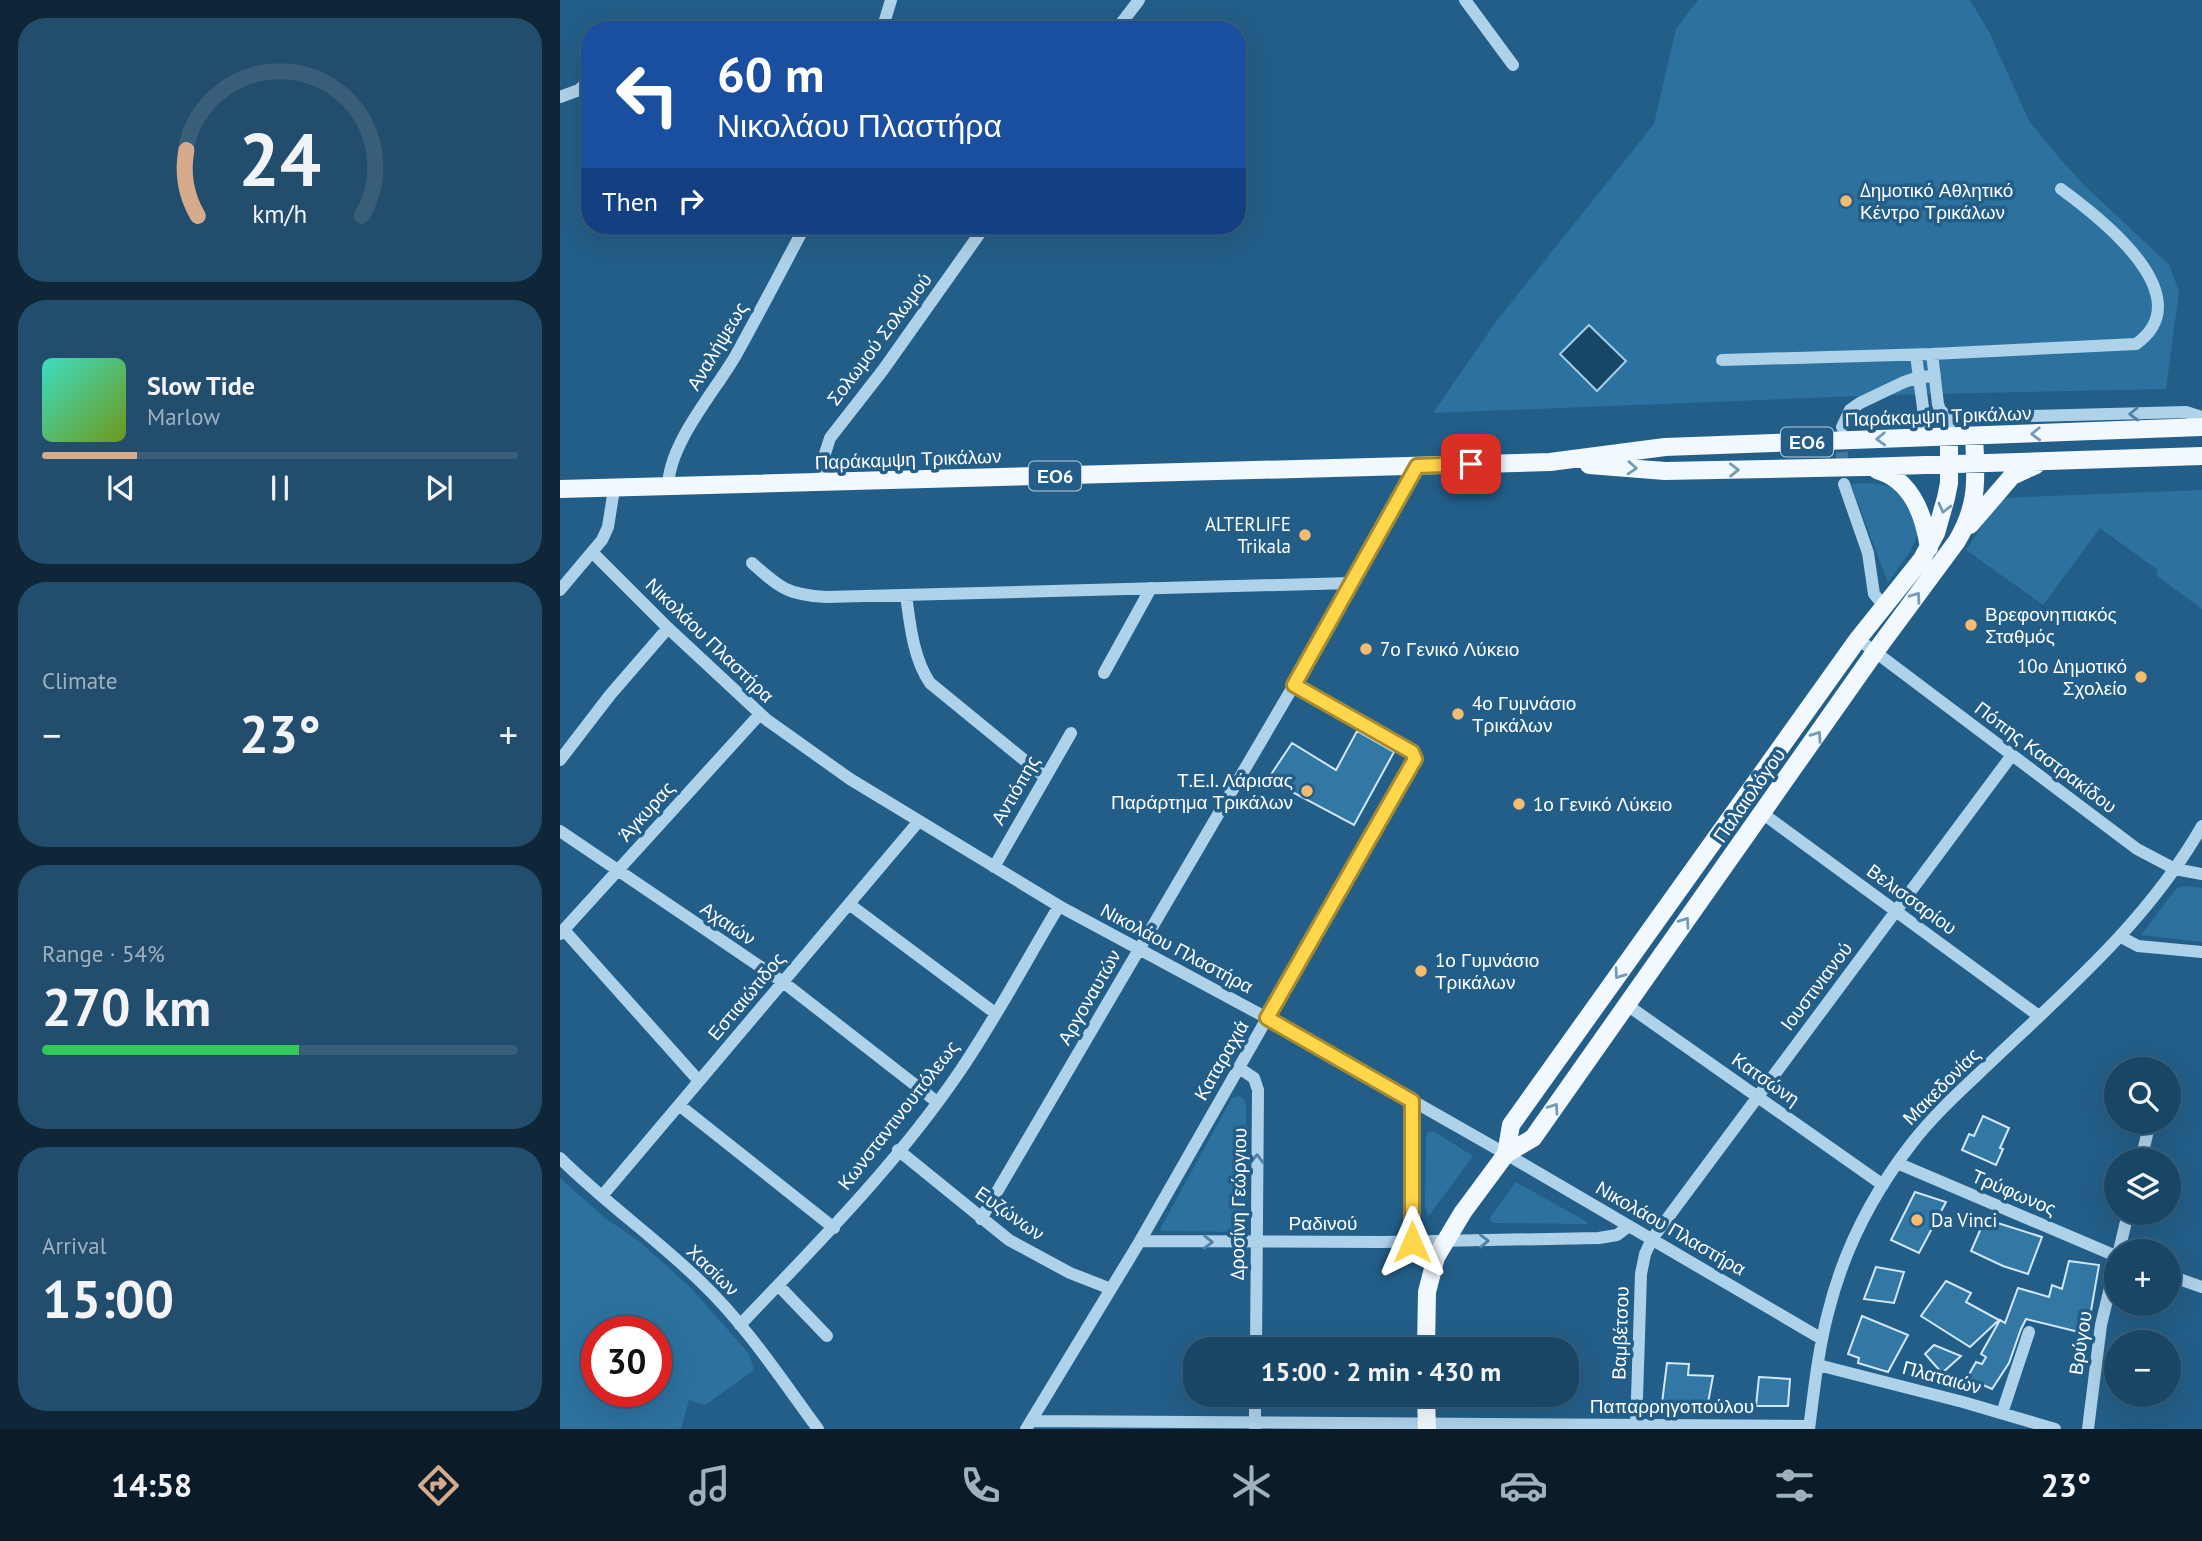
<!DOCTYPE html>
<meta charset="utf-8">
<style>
:root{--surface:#1a4666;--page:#234d6c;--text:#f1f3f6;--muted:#9fb1bf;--line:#385e7a;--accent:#d6ab8b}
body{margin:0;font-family:"PT Sans",sans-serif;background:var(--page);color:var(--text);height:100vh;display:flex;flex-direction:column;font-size:26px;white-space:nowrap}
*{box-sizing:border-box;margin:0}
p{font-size:23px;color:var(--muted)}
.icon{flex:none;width:38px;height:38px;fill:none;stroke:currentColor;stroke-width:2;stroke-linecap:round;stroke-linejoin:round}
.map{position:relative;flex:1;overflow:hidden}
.panel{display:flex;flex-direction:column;gap:18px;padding:18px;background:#0e2638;width:560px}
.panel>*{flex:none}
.banner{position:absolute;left:21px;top:21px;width:665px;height:214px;border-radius:28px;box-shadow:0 7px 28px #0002,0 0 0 2px var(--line);background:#1a4fa0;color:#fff;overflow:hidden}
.controls{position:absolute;left:1544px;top:1057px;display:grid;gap:14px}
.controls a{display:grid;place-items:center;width:77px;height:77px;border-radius:50%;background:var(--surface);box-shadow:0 7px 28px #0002,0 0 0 2px var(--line);font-size:35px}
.speed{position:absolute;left:21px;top:1316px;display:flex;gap:14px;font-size:35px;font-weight:700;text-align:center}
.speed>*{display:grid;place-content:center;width:91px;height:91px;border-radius:50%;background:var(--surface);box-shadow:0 7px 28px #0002,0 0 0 2px var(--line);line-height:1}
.speed .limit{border:10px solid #d22;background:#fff;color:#111}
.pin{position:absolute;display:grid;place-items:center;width:60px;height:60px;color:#fff;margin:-30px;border-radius:14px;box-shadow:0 4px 10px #0006}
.me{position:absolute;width:77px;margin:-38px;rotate:0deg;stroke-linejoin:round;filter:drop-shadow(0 0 5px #0008)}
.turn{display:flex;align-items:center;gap:24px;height:147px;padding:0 21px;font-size:32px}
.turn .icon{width:91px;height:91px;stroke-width:2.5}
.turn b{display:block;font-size:49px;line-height:60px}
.then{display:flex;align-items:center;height:66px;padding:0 21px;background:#0003;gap:14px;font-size:26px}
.big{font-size:52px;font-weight:600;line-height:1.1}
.panel .widget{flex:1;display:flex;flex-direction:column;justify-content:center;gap:10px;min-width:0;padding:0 24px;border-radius:28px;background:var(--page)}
.panel .dial{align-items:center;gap:0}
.dial svg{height:182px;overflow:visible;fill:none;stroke:var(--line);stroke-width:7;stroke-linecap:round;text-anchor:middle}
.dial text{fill:var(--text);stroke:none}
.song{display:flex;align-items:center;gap:21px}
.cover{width:84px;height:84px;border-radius:10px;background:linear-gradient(135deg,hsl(170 70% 55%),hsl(80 70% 35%))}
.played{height:7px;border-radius:4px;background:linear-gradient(90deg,var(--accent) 20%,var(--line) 20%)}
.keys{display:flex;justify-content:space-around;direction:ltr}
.heat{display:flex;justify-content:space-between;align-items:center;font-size:38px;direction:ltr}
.charge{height:10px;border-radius:5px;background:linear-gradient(90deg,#34c759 54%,var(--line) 0)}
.trip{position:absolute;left:623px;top:1337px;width:396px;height:70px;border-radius:28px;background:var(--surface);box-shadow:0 7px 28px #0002,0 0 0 2px var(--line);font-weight:600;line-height:70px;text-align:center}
.menu{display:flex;height:112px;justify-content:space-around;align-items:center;background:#0a1c29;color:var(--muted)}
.menu .icon{width:49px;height:49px}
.menu .current{color:var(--accent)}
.menu b{font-size:32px;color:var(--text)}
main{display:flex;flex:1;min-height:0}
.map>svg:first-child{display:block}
.green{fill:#2d729f;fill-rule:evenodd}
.water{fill:#184667;stroke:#a2ceeb;stroke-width:2}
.building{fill:#3377a5;stroke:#d2e8f7;stroke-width:2}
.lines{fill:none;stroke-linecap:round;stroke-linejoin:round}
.minor-tunnel{stroke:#44769a;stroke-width:12;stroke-dasharray:12 6;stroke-linecap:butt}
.minor{stroke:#aed2ea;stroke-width:12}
.major{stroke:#f1f8fe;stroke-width:18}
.oneway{stroke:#4d81a5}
.oneway2{stroke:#759cb7}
.route-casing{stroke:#a68a30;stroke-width:18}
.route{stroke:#ffd54a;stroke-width:12}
.poi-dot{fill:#f5bb70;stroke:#235e88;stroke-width:2.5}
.labels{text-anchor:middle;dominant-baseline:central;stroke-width:7;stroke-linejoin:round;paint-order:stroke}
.shield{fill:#235e88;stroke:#bdcfdb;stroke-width:2}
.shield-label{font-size:18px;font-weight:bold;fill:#fff}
.poi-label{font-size:19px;fill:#fff;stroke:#235e88;text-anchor:start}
.street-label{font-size:19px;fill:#fff;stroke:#235e88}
</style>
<main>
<section class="panel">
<div class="widget dial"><svg viewBox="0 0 100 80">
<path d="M14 69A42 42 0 1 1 86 69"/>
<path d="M14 69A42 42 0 0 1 9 40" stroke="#d6ab8b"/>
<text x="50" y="56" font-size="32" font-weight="700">24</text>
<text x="50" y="72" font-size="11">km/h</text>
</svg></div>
<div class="widget">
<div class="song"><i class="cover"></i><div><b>Slow Tide</b><p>Marlow</p></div></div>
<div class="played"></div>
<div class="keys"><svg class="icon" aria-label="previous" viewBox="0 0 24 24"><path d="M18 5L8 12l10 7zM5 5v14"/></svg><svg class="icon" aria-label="pause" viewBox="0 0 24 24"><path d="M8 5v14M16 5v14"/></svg><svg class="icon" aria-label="next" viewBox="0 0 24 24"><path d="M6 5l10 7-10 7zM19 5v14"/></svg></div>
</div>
<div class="widget"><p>Climate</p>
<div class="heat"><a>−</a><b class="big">23°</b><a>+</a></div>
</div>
<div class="widget"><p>Range · 54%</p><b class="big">270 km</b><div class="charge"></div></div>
<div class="widget"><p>Arrival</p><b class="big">15:00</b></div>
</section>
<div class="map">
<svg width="1642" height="1429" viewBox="0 0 1642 1429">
<rect width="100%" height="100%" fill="#235e88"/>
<path class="green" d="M1138,0H1410L1429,32L1469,121L1500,159L1526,187L1609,265L1619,291L1606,389L1326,395L873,413L938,319L1094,124L1116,29Z
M1302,483C1344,483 1346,498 1358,533L1351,550L1328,583L1291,484Z
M1642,490V609L1596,575L1598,570L1540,528L1483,605L1406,550L1441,498Z
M1624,886L1642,888V942L1581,935L1616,889Z
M678,1096L683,1098L686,1105V1232L601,1231L600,1229L672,1098Z
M873,1131L913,1156L871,1213L868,1215L865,1206L866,1137L867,1133Z
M0,1178L45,1218L80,1242L131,1288L189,1354L194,1370L145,1405L129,1400L121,1429H0ZM37,1332H96V1391H37Z
M956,1182L1027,1222V1224L932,1223L930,1220L931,1216Z"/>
<path class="water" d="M1029,325L1066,361L1037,391L1000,354Z"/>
<path class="building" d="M797,731L834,752L794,825L708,779L732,743L776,770Z
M1423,1116L1449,1128L1440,1148L1443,1149L1436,1165L1402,1150L1409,1134L1414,1136Z
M1355,1192L1386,1202L1359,1253L1331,1240Z
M1425,1219L1482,1237L1468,1274L1443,1266L1411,1251Z
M1509,1261L1539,1265L1527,1334L1466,1319L1461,1329L1449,1363L1432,1389L1407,1378L1416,1362L1422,1364L1426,1357L1421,1354L1440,1320L1445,1323L1458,1288L1489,1297L1492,1285L1502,1289Z
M1316,1267L1344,1272L1334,1303L1304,1299Z
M1386,1281L1411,1293L1406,1302L1439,1320L1410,1347L1361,1316Z
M1302,1316L1348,1335L1328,1372L1298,1363L1299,1358L1288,1354Z
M1374,1345L1401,1356L1382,1373L1365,1354Z
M1107,1363L1129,1364L1128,1375L1153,1376L1147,1408L1102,1403Z
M1199,1377L1230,1379L1228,1406H1196Z"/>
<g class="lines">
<path class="minor-tunnel" d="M1282,434V476"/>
<path class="minor" d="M905,0L953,65
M322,30L331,0
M556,30L579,0
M0,97L19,90L30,79
M1372,354L1378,404L1380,410L1389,418V426
M1356,355L1363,408V438
M1162,360L1372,354L1576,344C1642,297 1542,219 1501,189
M1389,418L1626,412L1642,417
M1282,427L1290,410L1300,403L1344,382L1359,377L1375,376
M261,482L262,463L270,438L323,370L425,226
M1284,484L1308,553L1314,594L1324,606
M108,488C108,444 154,393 176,355C200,312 222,269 245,226
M33,553L108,628L207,720L290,779L499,906L707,1018L946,1154L1262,1339
M192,563C220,588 228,595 266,597L791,583
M0,590L42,540L48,527L54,489
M346,595C350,624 353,658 370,683L485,777
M1298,639L1577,849L1615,869L1642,874
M544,673L591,588
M0,760L50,695L108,628
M1202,813L1479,1016
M0,831L223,982L377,1102
M434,867L511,733
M289,904L435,1013
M4,930L139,1081
M0,934L200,714
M1561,937L1578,946L1642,952
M1067,1005L1323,1185
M679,1068L694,1078L698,1090L696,1349
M852,1101V1242
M119,1105L274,1228
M338,1150L449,1240L510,1273L551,1289
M0,1158C44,1202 96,1238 141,1282C186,1325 221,1379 258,1429
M1581,1160L1590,1122
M1337,1163L1556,1256
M42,1196L359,821
M421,1219L734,685L857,466
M580,1241L823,1242L1039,1238L1057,1235L1069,1226
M1559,1251L1568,1213
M1608,1275L1642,1287
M218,1285L267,1336
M180,1325C257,1244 337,1164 400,1071C436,1018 466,961 499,906
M1258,1365L1403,1402L1495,1429
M1442,1413L1469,1332
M471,1421L1249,1426
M466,1429L580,1241L855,759L852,752L734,685
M695,1429V1395
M1076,1429L1081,1274L1085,1254L1092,1239L1452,755
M1249,1429C1254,1391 1258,1351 1268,1313C1283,1252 1313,1193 1352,1143C1376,1112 1406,1086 1434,1059C1510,987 1589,919 1642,826
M1528,1429L1541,1325L1556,1263"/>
<path class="major" d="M1029,465L1105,471L1303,467L1642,456
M1317,470C1352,480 1364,515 1369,548
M0,489L990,462L1105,447L1642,427
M1410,525L1452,476L1476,465
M946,1154L951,1125L1298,639L1362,559L1376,533L1386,498L1389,483V437
M866,1349L867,1292L876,1257L903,1212L946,1154L973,1138L1315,652L1397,541C1419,504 1416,477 1414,436
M866,1395L867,1429"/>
</g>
<defs><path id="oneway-chevron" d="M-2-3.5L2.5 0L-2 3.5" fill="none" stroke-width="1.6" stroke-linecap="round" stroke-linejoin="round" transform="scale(1.75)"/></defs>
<g class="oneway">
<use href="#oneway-chevron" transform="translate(1574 414) rotate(178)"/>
<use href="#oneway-chevron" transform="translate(697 1159) rotate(-89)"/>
<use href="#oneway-chevron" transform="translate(924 1241) rotate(-1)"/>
<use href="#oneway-chevron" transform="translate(648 1242) rotate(1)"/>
</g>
<g class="oneway2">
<use href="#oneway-chevron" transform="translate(1476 434) rotate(178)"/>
<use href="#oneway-chevron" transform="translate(1321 439) rotate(178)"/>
<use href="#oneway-chevron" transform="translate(1072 468) rotate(4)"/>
<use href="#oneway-chevron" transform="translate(1174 470) rotate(-1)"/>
<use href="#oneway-chevron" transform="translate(1384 508) rotate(104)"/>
<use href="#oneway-chevron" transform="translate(1356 597) rotate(-54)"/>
<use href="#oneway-chevron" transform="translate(1257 736) rotate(-55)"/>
<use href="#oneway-chevron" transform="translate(1125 922) rotate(-55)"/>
<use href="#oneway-chevron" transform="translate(1059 974) rotate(125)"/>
<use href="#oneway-chevron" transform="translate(994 1108) rotate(-55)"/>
</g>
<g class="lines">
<defs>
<path id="route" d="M852,1242V1101L707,1018L855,759L852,752L734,685L857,466L911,464"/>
</defs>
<use href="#route" class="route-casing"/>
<use href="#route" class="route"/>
</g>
<g class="poi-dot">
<circle cx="1286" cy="201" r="7"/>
<circle cx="745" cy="535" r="7"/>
<circle cx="1411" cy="625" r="7"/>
<circle cx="806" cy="649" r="7"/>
<circle cx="1581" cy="677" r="7"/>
<circle cx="898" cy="714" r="7"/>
<circle cx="747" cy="791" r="7"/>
<circle cx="959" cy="804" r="7"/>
<circle cx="861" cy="971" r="7"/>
<circle cx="1357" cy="1220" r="7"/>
</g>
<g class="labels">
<g class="shield">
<rect x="1221" y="427.5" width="52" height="29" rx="5"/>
<rect x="469" y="461.5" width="52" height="29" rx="5"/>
</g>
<g class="shield-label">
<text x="1247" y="442">ΕΟ6</text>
<text x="495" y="476">ΕΟ6</text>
</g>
<g class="poi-label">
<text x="1300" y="190">Δημοτικό Αθλητικό<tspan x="1300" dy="22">Κέντρο Τρικάλων</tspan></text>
<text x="731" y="524" text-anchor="end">ALTERLIFE<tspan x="731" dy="22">Trikala</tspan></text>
<text x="1425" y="614">Βρεφονηπιακός<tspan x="1425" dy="22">Σταθμός</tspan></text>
<text x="820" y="649">7ο Γενικό Λύκειο</text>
<text x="1567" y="666" text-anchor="end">10ο Δημοτικό<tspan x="1567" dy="22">Σχολείο</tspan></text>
<text x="912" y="703">4ο Γυμνάσιο<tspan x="912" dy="22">Τρικάλων</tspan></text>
<text x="733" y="780" text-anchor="end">Τ.Ε.Ι. Λάρισας<tspan x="733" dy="22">Παράρτημα Τρικάλων</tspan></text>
<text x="973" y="804">1ο Γενικό Λύκειο</text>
<text x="875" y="960">1ο Γυμνάσιο<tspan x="875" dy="22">Τρικάλων</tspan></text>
<text x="1371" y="1220">Da Vinci</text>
</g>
<g class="street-label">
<text transform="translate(319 339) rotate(-53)">Σολωμού Σολωμού</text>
<text transform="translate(157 346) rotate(-59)">Αναλήψεως</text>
<text transform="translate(1378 416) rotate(-2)">Παράκαμψη Τρικάλων</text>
<text transform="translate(348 459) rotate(-2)">Παράκαμψη Τρικάλων</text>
<text transform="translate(150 640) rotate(44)">Νικολάου Πλαστήρα</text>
<text transform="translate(1486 757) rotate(37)">Πόπης Καστρακίδου</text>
<text transform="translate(455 790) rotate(-60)">Αντιόπης</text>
<text transform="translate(1189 795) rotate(-55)">Παλαιολόγου</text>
<text transform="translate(86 811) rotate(-48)">Άγκυρας</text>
<text transform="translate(1352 899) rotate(36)">Βελισσαρίου</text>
<text transform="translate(168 923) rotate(34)">Αχαιών</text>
<text transform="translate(617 948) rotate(28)">Νικολάου Πλαστήρα</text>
<text transform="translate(1256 986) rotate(-53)">Ιουστινιανού</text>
<text transform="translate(186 996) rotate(-50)">Εστιαιώτιδος</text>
<text transform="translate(529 997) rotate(-60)">Αργοναυτών</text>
<text transform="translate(661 1060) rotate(-60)">Καταραχιά</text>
<text transform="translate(1206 1079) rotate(35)">Κατσώνη</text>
<text transform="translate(1381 1086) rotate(-45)">Μακεδονίας</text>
<text transform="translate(338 1115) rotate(-52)">Κωνσταντινουπόλεως</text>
<text transform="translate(1454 1192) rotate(23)">Τρύφωνος</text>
<text transform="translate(678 1204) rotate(-89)">Δροσίνη Γεώργιου</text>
<text transform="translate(450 1213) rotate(35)">Ευζώνων</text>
<text x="763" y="1223">Ραδινού</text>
<text transform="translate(1111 1228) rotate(30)">Νικολάου Πλαστήρα</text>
<text transform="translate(153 1270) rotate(44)">Χασίων</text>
<text transform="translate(1060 1333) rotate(-88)">Βαμβέτσου</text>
<text transform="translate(1520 1343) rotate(-81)">Βρύγου</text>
<text transform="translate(1382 1377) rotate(15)">Πλαταιών</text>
<text x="1112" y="1406">Παπαρρηγοπούλου</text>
</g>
</g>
</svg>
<div class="controls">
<a><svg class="icon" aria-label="search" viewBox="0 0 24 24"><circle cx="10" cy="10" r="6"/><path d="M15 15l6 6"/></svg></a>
<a><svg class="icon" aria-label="layers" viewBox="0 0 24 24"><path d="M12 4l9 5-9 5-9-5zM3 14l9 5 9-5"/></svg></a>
<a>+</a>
<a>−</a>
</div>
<div class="speed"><div class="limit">30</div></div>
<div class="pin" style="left:911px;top:464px;background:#d93025"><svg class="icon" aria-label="arrive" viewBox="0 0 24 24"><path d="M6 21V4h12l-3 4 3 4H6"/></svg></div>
<svg class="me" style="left:852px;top:1242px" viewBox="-20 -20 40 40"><path d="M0-17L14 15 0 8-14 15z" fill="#ffd54a" stroke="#fff" stroke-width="4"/></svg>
<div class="trip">15:00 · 2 min · 430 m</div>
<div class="banner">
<div class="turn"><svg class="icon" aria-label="left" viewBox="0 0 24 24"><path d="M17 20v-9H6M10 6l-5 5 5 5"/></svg><div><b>60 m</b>Νικολάου Πλαστήρα</div></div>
<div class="then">Then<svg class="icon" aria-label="right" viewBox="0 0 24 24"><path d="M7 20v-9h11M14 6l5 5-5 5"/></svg></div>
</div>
</div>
</main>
<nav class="menu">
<b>14:58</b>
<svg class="icon current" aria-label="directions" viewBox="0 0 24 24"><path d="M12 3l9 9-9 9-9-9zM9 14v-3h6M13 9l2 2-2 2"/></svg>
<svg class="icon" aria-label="music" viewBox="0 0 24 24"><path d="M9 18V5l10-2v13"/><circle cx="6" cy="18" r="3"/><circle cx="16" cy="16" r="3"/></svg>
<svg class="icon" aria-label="phone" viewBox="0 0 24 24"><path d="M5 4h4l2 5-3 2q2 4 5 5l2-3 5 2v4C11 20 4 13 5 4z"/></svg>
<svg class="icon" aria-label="climate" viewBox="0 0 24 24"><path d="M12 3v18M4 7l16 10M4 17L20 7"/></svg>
<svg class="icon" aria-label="car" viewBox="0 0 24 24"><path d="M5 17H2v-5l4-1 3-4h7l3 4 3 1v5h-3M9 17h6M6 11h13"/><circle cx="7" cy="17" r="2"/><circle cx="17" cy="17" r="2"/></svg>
<svg class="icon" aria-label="filters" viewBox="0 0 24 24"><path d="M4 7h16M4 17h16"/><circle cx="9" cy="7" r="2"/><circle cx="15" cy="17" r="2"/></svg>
<b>23°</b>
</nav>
